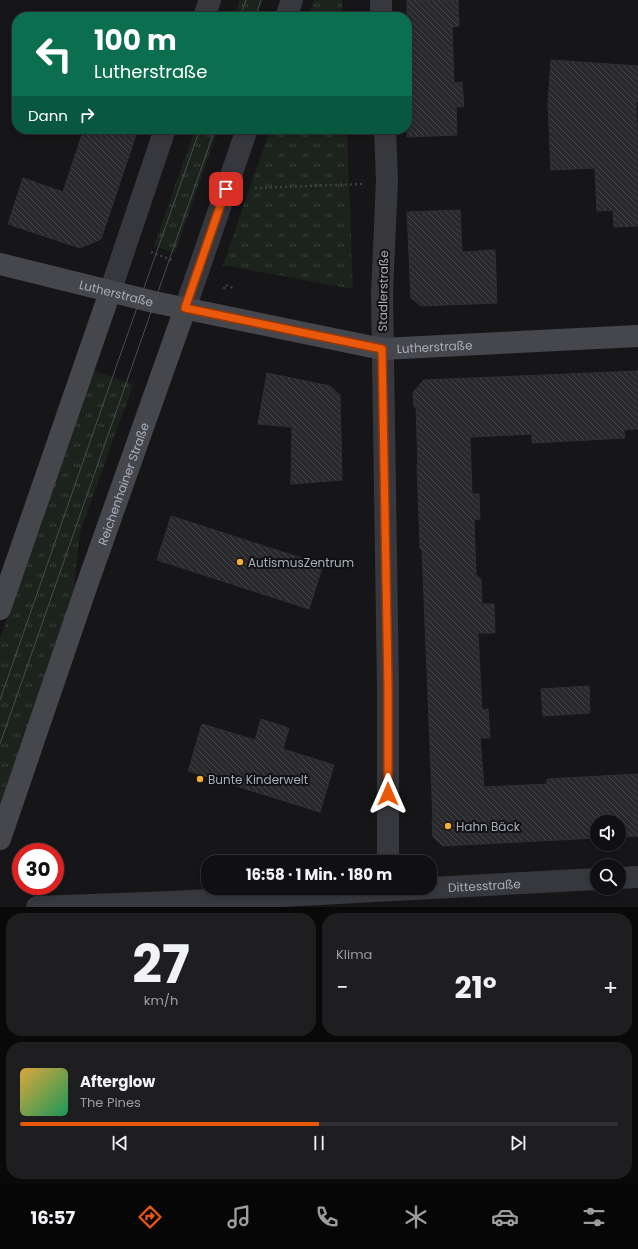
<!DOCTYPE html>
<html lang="de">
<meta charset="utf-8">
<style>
:root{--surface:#101012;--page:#1e1e20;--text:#f1f3f6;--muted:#9c9d9f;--line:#303032;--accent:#ea580c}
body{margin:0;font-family:Poppins,sans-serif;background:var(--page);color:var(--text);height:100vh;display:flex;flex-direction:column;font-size:15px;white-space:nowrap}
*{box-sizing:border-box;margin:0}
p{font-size:13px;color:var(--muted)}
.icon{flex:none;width:22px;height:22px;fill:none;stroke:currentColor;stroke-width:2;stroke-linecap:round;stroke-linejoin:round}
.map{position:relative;height:907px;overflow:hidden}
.sheet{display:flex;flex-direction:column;gap:6px;padding:6px;background:#09090a;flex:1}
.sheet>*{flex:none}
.banner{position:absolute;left:12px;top:12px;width:400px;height:122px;border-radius:16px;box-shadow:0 2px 6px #0003,0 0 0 1px var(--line);background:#0b6e4f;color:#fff;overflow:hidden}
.tools{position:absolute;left:590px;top:815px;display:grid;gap:8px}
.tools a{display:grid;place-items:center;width:36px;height:36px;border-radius:50%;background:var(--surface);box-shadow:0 2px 6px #0003,0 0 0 1px var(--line);font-size:20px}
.speed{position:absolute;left:12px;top:843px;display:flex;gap:8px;font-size:20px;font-weight:700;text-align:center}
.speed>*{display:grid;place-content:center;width:52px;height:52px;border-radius:50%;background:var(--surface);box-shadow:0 2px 6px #0003,0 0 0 1px var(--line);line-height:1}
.speed .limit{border:6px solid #d22;background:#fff;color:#111}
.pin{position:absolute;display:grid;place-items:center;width:34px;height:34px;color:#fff;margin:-17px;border-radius:8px;box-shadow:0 2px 6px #0006}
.me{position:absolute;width:44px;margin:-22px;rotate:0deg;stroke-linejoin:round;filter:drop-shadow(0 0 3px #0008)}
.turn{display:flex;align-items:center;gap:14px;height:84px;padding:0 16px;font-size:18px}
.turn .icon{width:52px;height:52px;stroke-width:2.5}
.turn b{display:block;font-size:28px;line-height:34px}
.then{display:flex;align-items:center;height:38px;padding:0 16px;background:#0003;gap:8px;font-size:15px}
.big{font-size:30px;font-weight:700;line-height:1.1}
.sheet .widget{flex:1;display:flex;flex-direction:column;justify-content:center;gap:6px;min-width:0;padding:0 14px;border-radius:16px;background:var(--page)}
.sheet .dial{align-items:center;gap:0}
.dial b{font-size:52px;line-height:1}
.song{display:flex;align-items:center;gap:12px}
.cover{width:48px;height:48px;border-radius:6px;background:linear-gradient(135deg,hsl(40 70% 55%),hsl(150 70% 35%))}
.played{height:4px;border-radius:2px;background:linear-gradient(90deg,var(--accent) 50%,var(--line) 50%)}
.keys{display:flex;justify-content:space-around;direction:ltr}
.heat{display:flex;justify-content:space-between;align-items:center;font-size:22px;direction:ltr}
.sheet .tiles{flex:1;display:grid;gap:6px;grid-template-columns:1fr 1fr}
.widget:last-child{grid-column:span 2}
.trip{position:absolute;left:201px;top:855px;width:236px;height:40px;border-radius:16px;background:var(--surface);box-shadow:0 2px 6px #0003,0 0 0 1px var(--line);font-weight:700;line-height:40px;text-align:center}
.menu{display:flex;height:64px;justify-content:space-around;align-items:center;background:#060607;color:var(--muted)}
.menu .icon{width:28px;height:28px}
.menu .selected{color:var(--accent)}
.menu b{font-size:18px;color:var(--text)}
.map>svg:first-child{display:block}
.grass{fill:url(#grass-tufts)}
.building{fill:url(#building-back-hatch);stroke:#303034}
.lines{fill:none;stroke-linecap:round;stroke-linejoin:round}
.path{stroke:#3d3f44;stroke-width:2.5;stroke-dasharray:2 3;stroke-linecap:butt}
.street{stroke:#37383d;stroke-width:22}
.secondary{stroke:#45474d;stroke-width:22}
.tram{stroke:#4a4c52;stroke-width:1}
.route-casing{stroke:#983908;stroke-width:10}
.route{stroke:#ea580c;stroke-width:7}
.poi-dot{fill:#f2b134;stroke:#111113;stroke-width:1.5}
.labels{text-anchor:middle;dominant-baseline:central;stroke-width:4;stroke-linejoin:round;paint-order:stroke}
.street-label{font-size:12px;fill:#a8adb8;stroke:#111113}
.poi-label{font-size:12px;fill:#a8adb8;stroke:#111113;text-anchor:start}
</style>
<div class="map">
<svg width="638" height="907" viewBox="0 0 638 907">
<defs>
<pattern id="grass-tufts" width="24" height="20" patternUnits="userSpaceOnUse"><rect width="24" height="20" fill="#1c231d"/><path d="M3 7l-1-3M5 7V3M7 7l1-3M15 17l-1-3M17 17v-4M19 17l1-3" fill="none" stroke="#3a403c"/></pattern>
<pattern id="building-back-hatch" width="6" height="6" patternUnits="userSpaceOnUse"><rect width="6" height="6" fill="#29292c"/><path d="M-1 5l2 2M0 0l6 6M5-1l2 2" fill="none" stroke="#454548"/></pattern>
</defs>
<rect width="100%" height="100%" fill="#161618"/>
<path class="grass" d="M240,0H263L257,17H234Z
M314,0H342L343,17H308Z
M195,129H218L175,253L154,246Z
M270,129H347L353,289L223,265Z
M93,370L133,385L80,532L73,596L0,805V639Z"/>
<path class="building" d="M407,0H458L459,26L452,27L454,83L462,82L464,106L456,107L457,135L407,137Z
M551,60L638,66V101L636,102L638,151V226L614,227L613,210L597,211L595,168L551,170L548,103Z
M84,129H138L101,239L80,248L8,224L23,178L63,192Z
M460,210L462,252L495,250L497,303L421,306L411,298L407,212Z
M638,371V429L624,430L625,438L532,443V434L470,437L472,494H479L480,519L474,520L476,575L481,579L482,604H494L495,633H478L482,710L488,709L490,738H480L484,787L547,784V779L638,774V836L619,837V822H597V838L443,846L433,837L432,820H433L422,549H420L417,464H418L416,407H414L413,392L424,380Z
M267,373L330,386L340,395L342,480L291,484L292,427L258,424Z
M171,516L323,565L309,609L157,560Z
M589,686L590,713L543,716L541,689Z
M261,719L289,728L283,749L334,765L320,812L188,771L202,724L255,740Z"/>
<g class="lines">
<path class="path" d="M255,188L362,184
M151,252L174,261
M224,289L225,285L234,288"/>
<g class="street">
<path d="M381,0V17"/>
<path d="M204,17L210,0"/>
<path d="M286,17L292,0"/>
<path d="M385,129L387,180L382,293L388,687V862"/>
<path d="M110,292L165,129"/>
<path d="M185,309L247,129"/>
<path d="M619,878L638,877"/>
<path id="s1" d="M37,907L172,902L597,879"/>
</g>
<g class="secondary">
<path id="s2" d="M0,264L154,302L382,349L638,336"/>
<path d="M0,609L110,292"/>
<path id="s3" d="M0,839L88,582L185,309"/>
</g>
<path class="tram" d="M240,17L246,0
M255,17L261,0
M0,700L115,370L200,129
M0,744L215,129"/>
</g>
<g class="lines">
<defs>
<path id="route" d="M226,189L185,308L382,349L388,687V794"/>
</defs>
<use href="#route" class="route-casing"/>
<use href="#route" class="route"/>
</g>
<g class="poi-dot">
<circle cx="240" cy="562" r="4"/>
<circle cx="200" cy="779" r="4"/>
<circle cx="448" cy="826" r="4"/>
</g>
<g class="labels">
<g class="street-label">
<text transform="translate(383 291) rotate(-89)">Stadlerstraße</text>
<text stroke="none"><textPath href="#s2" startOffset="120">Lutherstraße</textPath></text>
<text stroke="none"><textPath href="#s2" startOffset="444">Lutherstraße</textPath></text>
<text stroke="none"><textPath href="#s3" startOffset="376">Reichenhainer Straße</textPath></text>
<text stroke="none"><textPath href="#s1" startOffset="448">Dittesstraße</textPath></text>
</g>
<g class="poi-label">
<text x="248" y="562">AutismusZentrum</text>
<text x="208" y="779">Bunte Kinderwelt</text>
<text x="456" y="826">Hahn Bäck</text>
</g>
</g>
</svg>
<div class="tools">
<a><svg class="icon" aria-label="sound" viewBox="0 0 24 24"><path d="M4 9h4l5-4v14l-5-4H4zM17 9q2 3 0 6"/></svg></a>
<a><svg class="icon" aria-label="search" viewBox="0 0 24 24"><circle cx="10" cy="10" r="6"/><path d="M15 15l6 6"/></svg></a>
</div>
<div class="speed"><div class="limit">30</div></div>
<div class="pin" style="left:226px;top:189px;background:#d93025"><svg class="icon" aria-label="arrive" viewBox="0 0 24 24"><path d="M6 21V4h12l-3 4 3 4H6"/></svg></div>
<svg class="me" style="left:388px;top:794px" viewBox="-20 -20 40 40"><path d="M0-17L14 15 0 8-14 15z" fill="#ea580c" stroke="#fff" stroke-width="4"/></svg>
<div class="trip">16:58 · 1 Min. · 180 m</div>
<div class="banner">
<div class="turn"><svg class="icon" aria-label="left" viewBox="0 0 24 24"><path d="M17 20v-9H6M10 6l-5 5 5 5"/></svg><div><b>100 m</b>Lutherstraße</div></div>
<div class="then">Dann<svg class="icon" aria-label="right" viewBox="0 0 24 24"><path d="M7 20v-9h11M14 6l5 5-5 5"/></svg></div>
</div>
</div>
<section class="sheet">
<div class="tiles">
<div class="widget dial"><b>27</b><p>km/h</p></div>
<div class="widget"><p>Klima</p>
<div class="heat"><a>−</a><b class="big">21°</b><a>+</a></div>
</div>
<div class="widget">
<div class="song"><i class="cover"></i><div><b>Afterglow</b><p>The Pines</p></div></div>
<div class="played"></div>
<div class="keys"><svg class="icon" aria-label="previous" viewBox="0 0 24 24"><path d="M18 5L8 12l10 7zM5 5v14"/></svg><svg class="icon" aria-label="pause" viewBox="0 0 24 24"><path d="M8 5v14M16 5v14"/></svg><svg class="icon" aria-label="next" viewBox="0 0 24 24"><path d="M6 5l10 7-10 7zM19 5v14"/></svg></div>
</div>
</div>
</section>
<nav class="menu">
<b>16:57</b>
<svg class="icon selected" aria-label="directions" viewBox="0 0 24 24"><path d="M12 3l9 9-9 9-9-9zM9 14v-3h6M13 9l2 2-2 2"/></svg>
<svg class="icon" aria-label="music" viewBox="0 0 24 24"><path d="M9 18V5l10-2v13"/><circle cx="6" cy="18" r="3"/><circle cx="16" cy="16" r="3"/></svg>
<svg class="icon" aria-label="phone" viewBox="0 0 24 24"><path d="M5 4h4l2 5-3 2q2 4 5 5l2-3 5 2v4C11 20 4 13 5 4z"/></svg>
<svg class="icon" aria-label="climate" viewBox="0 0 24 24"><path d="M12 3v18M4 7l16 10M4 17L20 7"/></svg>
<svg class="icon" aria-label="car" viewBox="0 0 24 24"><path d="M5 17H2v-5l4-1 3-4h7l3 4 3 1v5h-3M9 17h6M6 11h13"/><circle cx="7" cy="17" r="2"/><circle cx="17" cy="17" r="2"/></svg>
<svg class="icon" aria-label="filters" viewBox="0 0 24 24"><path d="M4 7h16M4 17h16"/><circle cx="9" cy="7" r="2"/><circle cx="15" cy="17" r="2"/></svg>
</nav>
